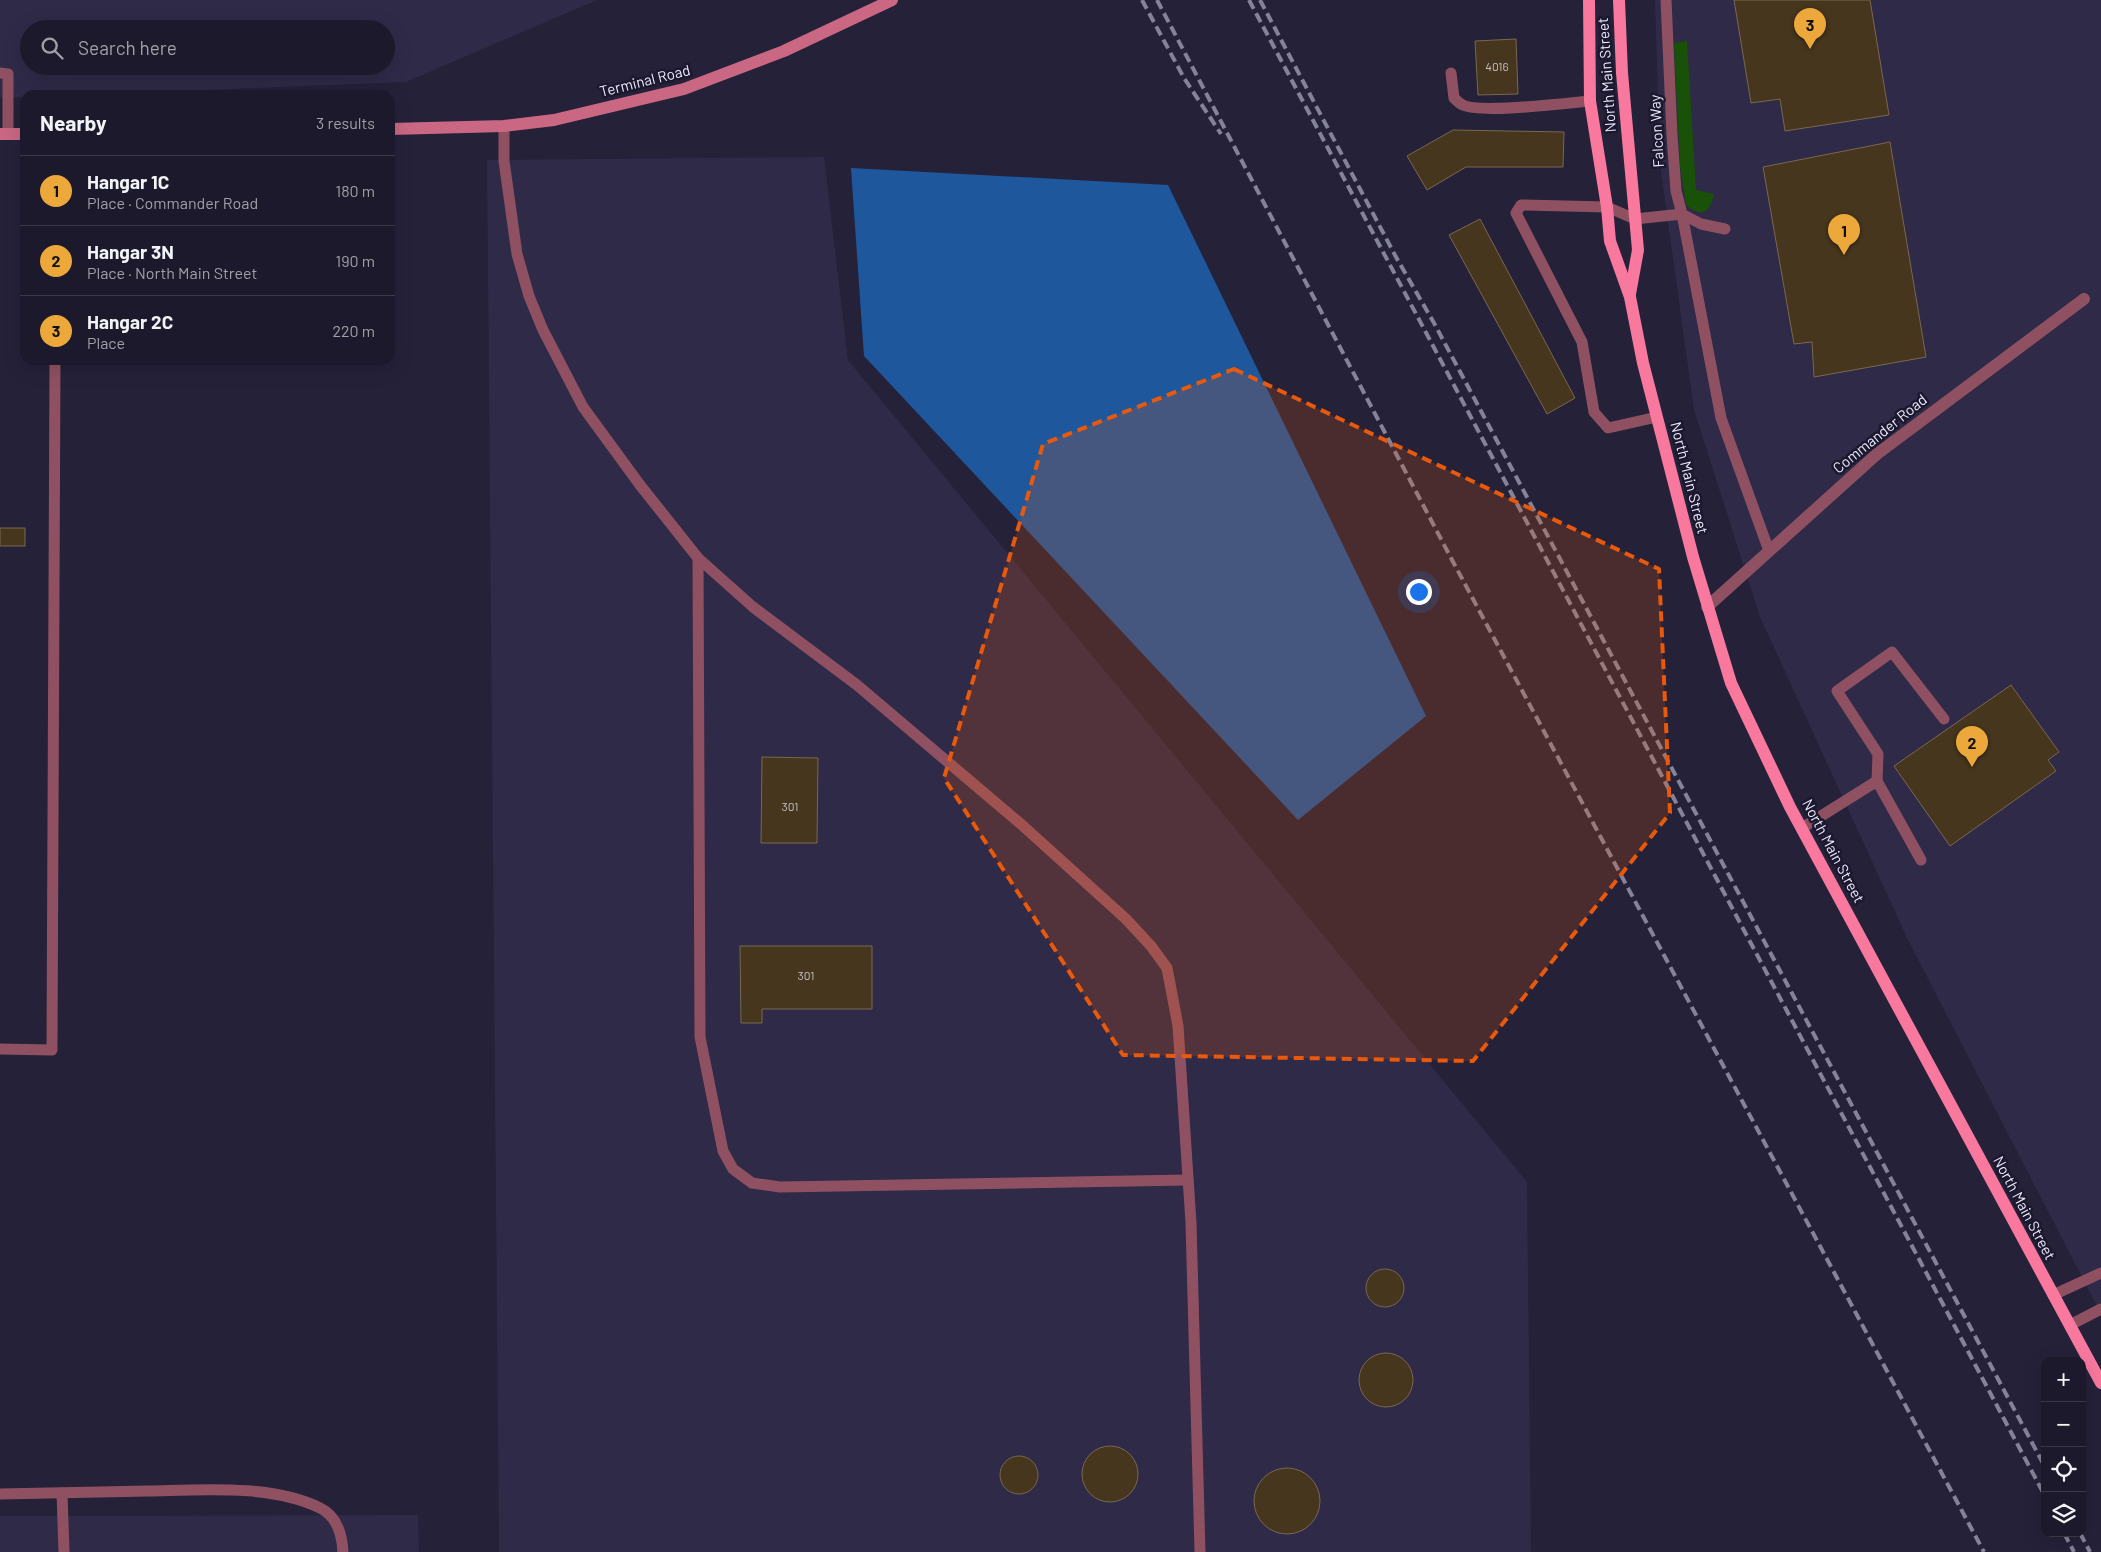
<!DOCTYPE html>
<meta charset="utf-8">
<style>
:root{--surface:#1b192b;--page:#282637;--text:#f1f3f6;--muted:#a0a0a9;--line:#393847;--accent:#eda83b}
body{margin:0;font-family:Barlow,sans-serif;background:var(--page);color:var(--text)}
.controls{position:absolute;right:15px;bottom:15px;display:grid;overflow:hidden;border-radius:10px;box-shadow:0 5px 20px #0002}
.controls button{width:45px;height:45px;display:grid;place-items:center;padding:0;border:0;border-bottom:1px solid var(--line);background:var(--surface);color:var(--text);font:25px sans-serif}
.you{position:absolute;left:1418px;top:591px;width:18px;height:18px;margin:-12px;border:4px solid #fff;border-radius:50%;background:#1a73e8;box-shadow:0 0 0 8px #1a73e833}
.badge{display:grid;place-items:center;width:32px;height:32px;border-radius:50%;background:var(--accent);color:#111;font-size:16px;font-weight:700}
.pin{position:absolute;translate:-50% -41px;filter:drop-shadow(0 1px 2px #0008)}
.pin::after{content:'';position:absolute;top:26px;width:18px;height:15px;background:inherit;clip-path:polygon(0 0,100% 0,50% 100%)}
.list{margin:0;padding:0;list-style:none}
h2{display:flex;justify-content:space-between;align-items:center;height:65px;margin:0;padding:0 20px;font-size:21px}
h2 small{font-size:16px;font-weight:400;color:var(--muted)}
.list li{display:grid;grid-template-columns:32px 1fr auto;gap:15px;align-items:center;box-sizing:border-box;height:70px;padding:0 20px;border-top:1px solid var(--line)}
.list b{display:block;font-size:19px;white-space:nowrap}
.list p{margin:0;font-size:16px;white-space:nowrap;color:var(--muted)}
.list em{font-size:16px;font-style:normal;color:var(--muted)}
.icon{flex:none;width:28px;height:28px;fill:none;stroke:currentColor;stroke-width:2;stroke-linecap:round;stroke-linejoin:round}
.map{position:relative;flex:none;width:2101px;height:1552px;overflow:hidden}
.search{position:absolute;background:var(--surface);box-shadow:0 5px 20px #0002;left:20px;top:20px;width:375px;height:55px;display:flex;align-items:center;gap:12px;box-sizing:border-box;padding:0 18px;border-radius:28px;color:var(--muted);font-size:19px}
.panel{position:absolute;background:var(--surface);box-shadow:0 5px 20px #0002;left:20px;top:90px;width:375px;height:275px;border-radius:15px}
.map>svg:first-child{display:block}
.built{fill:#2e2a48;fill-rule:evenodd}
.green{fill:#1a5108}
.water{fill:#1f579d}
.building{fill:#46361e;stroke:#7a684f}
.lines{fill:none;stroke-linecap:round;stroke-linejoin:round}
.lane{stroke:#8f5162;stroke-width:11}
.street{stroke:#8f5162;stroke-width:12}
.secondary{stroke:#ca6884;stroke-width:12}
.primary{stroke:#f8789e;stroke-width:12}
.rail{stroke:#858397;stroke-width:4;stroke-dasharray:10 5;stroke-linecap:butt}
.marked{fill:#e8590c;fill-opacity:0.2;stroke:#e8590c;stroke-width:4;stroke-dasharray:10 6;stroke-linejoin:round}
.labels{text-anchor:middle;stroke-width:5;stroke-linejoin:round;paint-order:stroke}
.number-label{font-size:12px;fill:#c2bdc3}
.street-label{font-size:15px;fill:#ebeafa;stroke:#1b182f}
</style>
<div class="map">
<svg width="2101" height="1552" viewBox="0 0 2101 1552">
<rect width="100%" height="100%" fill="#242139"/>
<g class="built">
<path d="M0 0H597L406 82 82 95H25V97L0 98ZM29 29H386V66H29Z"/>
<polygon points="1655,0 2101,0 2101,1314 1908,940 1760,617 1694,410 1660,164"/>
<polygon points="824,157 848,360 1527,1182 1531,1552 499,1552 487,160"/>
<polygon points="418,1515 419,1552 0,1552 0,1516"/>
</g>
<path class="green" d="M1687 41 1696 190 1714 194C1710 213 1702 218 1686 205L1680 167 1674 43Z"/>
<polygon class="water" points="851,168 1168,185 1426,716 1298,820 864,356"/>
<g class="building">
<polygon points="1734,0 1870,0 1889,115 1785,131 1780,99 1751,103"/>
<polygon points="1516,39 1518,94 1478,95 1475,41"/>
<polygon points="1453,130 1564,132 1563,167 1466,167 1427,190 1407,156"/>
<polygon points="1890,142 1926,357 1814,377 1812,342 1794,344 1763,167"/>
<polygon points="1480,219 1575,398 1547,414 1449,235"/>
<rect x="0" y="528" width="25" height="18"/>
<polygon points="2011,685 2059,752 2048,760 2056,771 1950,846 1894,766"/>
<polygon points="762,757 818,758 817,843 761,843"/>
<polygon points="740,946 872,946 872,1009 762,1009 762,1023 741,1023"/>
<circle cx="1385" cy="1288" r="19"/>
<circle cx="1386" cy="1380" r="27"/>
<circle cx="1110" cy="1474" r="28"/>
<circle cx="1019" cy="1475" r="19"/>
<circle cx="1287" cy="1501" r="33"/>
</g>
<g class="lines">
<g class="lane">
<polyline points="1666,0 1672,135 1676,191 1682,214 1701,224 1725,229"/>
<polyline points="0,73 8,74 8,134"/>
<path d="M1451 73 1454 98C1456 100 1460 104 1463 105 1480 114 1567 103 1590 101"/>
<polyline points="504,126 504,161 517,254 529,296 543,330 583,407 640,485 698,558 753,607 857,685 1022,825 1126,919 1151,946 1167,968 1178,1026 1191,1223 1200,1552"/>
<polyline points="1657,417 1608,428 1594,412 1582,342 1516,213 1521,205 1607,207 1635,219 1682,214 1721,418 1769,551"/>
<polyline points="698,558 700,1037 723,1151 733,1169 752,1183 780,1187 1188,1180"/>
<polyline points="1877,781 1878,754 1837,691 1892,652 1944,719"/>
<polyline points="1802,828 1877,781 1921,860"/>
<polyline points="0,1049 52,1050 55,360"/>
<polyline points="2053,1295 2101,1273"/>
<polyline points="2070,1325 2101,1309"/>
<polyline points="62,1493 64,1552"/>
<path d="M0 1494C49 1493 99 1492 148 1491 200 1490 272 1484 320 1508 337 1516 342 1534 343 1552"/>
</g>
<polyline class="street" points="1707,607 1877,454 2084,299"/>
<g class="secondary">
<polyline points="390,129 504,126 554,120 684,89 784,51 892,0"/>
<polyline points="0,134 25,134"/>
</g>
<g class="primary">
<polyline points="1589,0 1590,101 1607,207 1610,241 1630,297 1643,363 1693,557 1731,683 1790,807 2101,1383"/>
<polyline points="1619,0 1622,73 1638,250 1630,294"/>
</g>
<g class="rail">
<polyline points="1142,0 1184,78 1221,134"/>
<polyline points="1157,0 1451,558 1984,1552"/>
<polyline points="1249,0 2045,1496"/>
<polyline points="1260,0 1396,257 1434,323 2045,1467"/>
<polyline points="2064,1533 2074,1552"/>
<polyline points="2080,1533 2090,1552"/>
</g>
</g>
<path class="marked" d="M1234 369 1659 569 1670 813 1473 1061 1123 1055 944 778 1043 444Z"/>
<g class="labels">
<g class="number-label">
<text x="1497" y="71">4016</text>
<text x="790" y="811">301</text>
<text x="806" y="980">301</text>
</g>
<g class="street-label">
<text transform="translate(1607 75) rotate(-94)" y="5">North Main Street</text>
<text transform="translate(645 81) rotate(-14)" y="5">Terminal Road</text>
<text transform="translate(1657 131) rotate(-93)" y="5">Falcon Way</text>
<text transform="translate(1880 434) rotate(-39)" y="5">Commander Road</text>
<text transform="translate(1689 478) rotate(76)" y="5">North Main Street</text>
<text transform="translate(1833 851) rotate(62)" y="5">North Main Street</text>
<text transform="translate(2024 1208) rotate(62)" y="5">North Main Street</text>
</g>
</g>
</svg>
<div class="controls">
<button>+</button>
<button>−</button>
<button><svg class="icon" aria-label="locate" viewBox="0 0 24 24"><circle cx="12" cy="12" r="6"/><path d="M12 2v4M12 18v4M2 12h4M18 12h4"/></svg></button>
<button><svg class="icon" aria-label="layers" viewBox="0 0 24 24"><path d="M12 4l9 5-9 5-9-5zM3 14l9 5 9-5"/></svg></button>
</div>
<div class="you"></div>
<div class="pin badge" style="left:1844px;top:255px">1</div>
<div class="pin badge" style="left:1972px;top:767px">2</div>
<div class="pin badge" style="left:1810px;top:49px">3</div>
<div class="search"><svg class="icon" aria-label="search" viewBox="0 0 24 24"><circle cx="10" cy="10" r="6"/><path d="M15 15l6 6"/></svg>Search here</div>
<section class="panel">
<h2>Nearby<small>3 results</small></h2>
<ul class="list">
<li><span class="badge">1</span><div><b>Hangar 1C</b><p>Place · Commander Road</p></div><em>180 m</em></li>
<li><span class="badge">2</span><div><b>Hangar 3N</b><p>Place · North Main Street</p></div><em>190 m</em></li>
<li><span class="badge">3</span><div><b>Hangar 2C</b><p>Place</p></div><em>220 m</em></li>
</ul>
</section>
</div>
